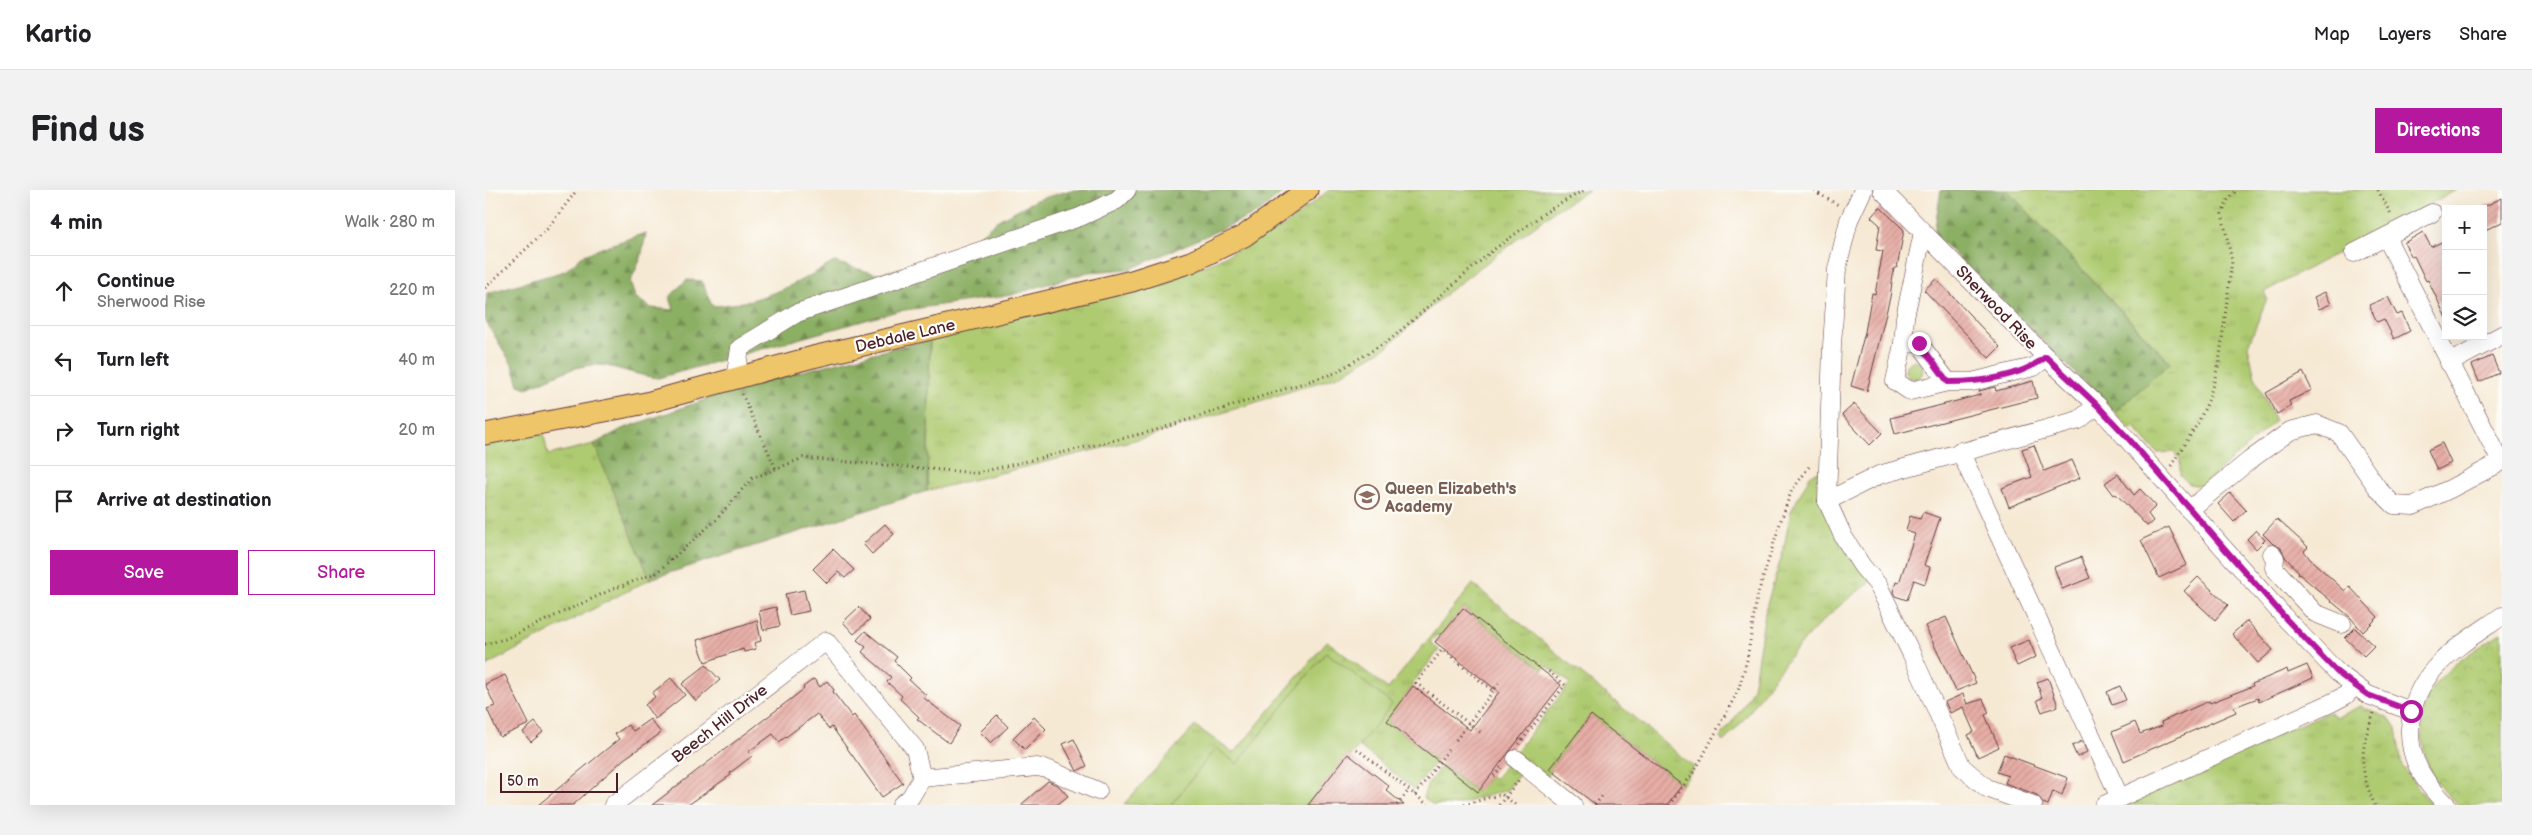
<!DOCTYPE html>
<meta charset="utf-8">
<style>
:root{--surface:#fff;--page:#f2f2f2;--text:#202124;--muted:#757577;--line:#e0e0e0;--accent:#b5179e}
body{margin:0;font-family:"Balsamiq Sans",sans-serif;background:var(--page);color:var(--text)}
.controls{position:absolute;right:15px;top:15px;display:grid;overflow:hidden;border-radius:0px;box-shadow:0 5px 20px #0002}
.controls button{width:45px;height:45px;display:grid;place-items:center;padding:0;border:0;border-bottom:1px solid var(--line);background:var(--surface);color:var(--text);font:25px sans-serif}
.scale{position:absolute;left:15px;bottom:12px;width:118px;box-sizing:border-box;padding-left:5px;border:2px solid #4a1f2b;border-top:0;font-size:14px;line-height:18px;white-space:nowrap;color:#4a1f2b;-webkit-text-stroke:4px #fdfcf7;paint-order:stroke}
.stop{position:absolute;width:15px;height:15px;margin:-11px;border:4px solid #b5179e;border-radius:50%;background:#fff}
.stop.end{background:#b5179e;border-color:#fff;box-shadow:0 1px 5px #0008}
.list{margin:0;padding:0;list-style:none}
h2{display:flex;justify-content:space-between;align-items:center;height:65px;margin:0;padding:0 20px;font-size:21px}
h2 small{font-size:16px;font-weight:400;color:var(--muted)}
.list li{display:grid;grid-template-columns:32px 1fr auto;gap:15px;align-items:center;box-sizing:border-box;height:70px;padding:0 20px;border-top:1px solid var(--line)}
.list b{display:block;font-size:19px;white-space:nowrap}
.list p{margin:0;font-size:16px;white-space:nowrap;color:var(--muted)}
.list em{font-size:16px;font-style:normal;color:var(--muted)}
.actions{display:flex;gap:10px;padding:15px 20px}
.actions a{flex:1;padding:11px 0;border:1px solid var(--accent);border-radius:0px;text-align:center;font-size:18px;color:var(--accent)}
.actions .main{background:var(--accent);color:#fff}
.icon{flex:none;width:28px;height:28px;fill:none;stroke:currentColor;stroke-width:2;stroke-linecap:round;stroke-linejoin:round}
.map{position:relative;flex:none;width:2017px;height:615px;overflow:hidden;border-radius:0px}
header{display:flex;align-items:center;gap:30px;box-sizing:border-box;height:70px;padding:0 25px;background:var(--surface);border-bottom:1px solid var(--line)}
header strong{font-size:24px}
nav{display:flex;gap:28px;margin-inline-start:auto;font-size:18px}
.intro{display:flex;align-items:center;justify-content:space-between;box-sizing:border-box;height:120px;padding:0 30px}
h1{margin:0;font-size:35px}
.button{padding:12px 22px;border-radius:0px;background:var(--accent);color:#fff;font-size:18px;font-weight:700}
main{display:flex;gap:30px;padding:0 30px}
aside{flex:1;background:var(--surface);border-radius:0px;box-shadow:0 5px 20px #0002}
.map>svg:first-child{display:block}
.grass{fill:url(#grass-tufts);stroke:#7c754e}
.forest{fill:url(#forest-firs);stroke:#6a6747}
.park{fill:url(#park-crowns);stroke:#7c754e}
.pitch{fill:#afcb71;stroke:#7c754e}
.building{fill:url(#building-hatch)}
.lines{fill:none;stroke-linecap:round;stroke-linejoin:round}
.minor-casing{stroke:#643d44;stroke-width:19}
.major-casing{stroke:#643d44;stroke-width:23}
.path{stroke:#643d44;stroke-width:3;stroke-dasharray:1 4;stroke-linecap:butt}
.minor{stroke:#fff;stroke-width:18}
.major{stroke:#eec569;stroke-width:21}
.route{stroke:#b5179e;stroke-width:6}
.labels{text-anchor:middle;stroke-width:4.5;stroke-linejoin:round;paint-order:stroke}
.street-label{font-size:16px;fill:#4a1f2b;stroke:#fdfcf7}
.education-label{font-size:16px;font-weight:bold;fill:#785e54;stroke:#fdfcf7;text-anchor:start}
</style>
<header>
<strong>Kartio</strong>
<nav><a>Map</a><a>Layers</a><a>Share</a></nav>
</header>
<div class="intro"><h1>Find us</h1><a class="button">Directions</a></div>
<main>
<aside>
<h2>4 min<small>Walk · 280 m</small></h2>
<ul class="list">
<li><svg class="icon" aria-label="ahead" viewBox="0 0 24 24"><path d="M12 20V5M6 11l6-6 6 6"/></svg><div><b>Continue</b><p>Sherwood Rise</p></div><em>220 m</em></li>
<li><svg class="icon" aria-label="left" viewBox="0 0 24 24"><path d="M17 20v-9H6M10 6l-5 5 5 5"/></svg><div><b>Turn left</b></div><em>40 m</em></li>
<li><svg class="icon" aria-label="right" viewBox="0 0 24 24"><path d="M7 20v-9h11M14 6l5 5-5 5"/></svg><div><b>Turn right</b></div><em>20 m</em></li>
<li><svg class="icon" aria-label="arrive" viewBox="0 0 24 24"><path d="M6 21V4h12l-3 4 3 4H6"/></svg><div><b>Arrive at destination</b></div></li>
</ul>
<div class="actions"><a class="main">Save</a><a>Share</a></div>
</aside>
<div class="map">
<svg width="2017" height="615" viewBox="0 0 2017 615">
<defs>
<pattern id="grass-tufts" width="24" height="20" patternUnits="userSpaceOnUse" patternTransform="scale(1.25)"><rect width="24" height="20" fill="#afcb71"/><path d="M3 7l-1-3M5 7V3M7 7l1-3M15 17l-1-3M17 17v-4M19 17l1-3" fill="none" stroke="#98ae62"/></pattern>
<pattern id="forest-firs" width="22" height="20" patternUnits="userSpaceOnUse" patternTransform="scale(1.25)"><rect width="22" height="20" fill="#8baf63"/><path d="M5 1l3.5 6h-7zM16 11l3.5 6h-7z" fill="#748e52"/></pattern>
<pattern id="park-crowns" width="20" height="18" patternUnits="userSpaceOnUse" patternTransform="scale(1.25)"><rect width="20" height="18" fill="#afcb71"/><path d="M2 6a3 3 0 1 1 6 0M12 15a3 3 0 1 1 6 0" fill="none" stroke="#98ae62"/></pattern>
<pattern id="building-hatch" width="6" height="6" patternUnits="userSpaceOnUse" patternTransform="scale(1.25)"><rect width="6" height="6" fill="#e6aea6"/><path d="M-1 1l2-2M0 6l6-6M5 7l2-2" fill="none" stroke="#c7958f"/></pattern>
</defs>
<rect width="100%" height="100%" fill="#fdfcf7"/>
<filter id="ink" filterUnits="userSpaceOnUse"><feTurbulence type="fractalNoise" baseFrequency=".02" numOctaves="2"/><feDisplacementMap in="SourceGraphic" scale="10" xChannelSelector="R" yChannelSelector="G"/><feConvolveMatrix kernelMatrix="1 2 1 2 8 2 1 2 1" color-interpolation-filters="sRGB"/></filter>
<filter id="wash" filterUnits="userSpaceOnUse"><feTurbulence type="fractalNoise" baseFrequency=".0096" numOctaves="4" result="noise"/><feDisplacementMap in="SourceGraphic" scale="20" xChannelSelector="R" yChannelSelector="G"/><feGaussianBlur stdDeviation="1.12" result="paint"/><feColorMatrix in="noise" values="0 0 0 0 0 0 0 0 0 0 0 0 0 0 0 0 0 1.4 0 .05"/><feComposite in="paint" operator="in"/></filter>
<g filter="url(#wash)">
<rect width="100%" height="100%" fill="#f6e9d4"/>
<g class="grass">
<polygon points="844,0 1104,0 1069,21 963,102 903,156 853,186 662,247 442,301 445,149 724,74 801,35"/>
<polygon points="1522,0 1971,0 1779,102 1782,108 1763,156 1770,187 1790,231 1717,296 1704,294 1695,285 1695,269 1688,262 1672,263 1649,237 1645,240 1630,222 1685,172"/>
<circle cx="1429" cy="180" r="9"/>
<polygon points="58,241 63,265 109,254 165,389 0,476 0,255"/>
<path d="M1338 278 1385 393C1348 417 1319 448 1292 483 1275 506 1260 532 1238 552L1235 548 1258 517 1268 498 1281 417 1298 362 1306 321 1325 286Z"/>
<polygon points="988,394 1209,577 1197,595 1106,525 1065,579 1067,580 1061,588 1029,564 1085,493 1062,476 1058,480 978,418 955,447 952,445 945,452 954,460 927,494 928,496 902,531 952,570 929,599 874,556 907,514 841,462 752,574 731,558 686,615 639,614 710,536 749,563 842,451 903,499"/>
<polygon points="1876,516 1905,529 1911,538 1917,576 1946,615 1626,615 1844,522 1852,527"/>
<polygon points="1024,570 1038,580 1022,600 971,615 948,615 938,607 943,594 957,575 992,602 1006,586 1010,589"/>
</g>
<g class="forest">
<path d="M586 0H800L773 23 645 79 603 82 526 105 413 121 173 188C156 186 143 181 127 177 97 169 69 187 42 198L34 195 28 176 0 130 2 103 80 81 97 66 119 57 161 43 156 68 145 92 150 107 166 118 189 120 185 107 201 90 217 91 227 116C274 114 309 95 349 72L391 84 431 75 474 62 513 30 551 10Z"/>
<polygon points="1456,0 1522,0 1685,173 1630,222 1449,44"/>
<polygon points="445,149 442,301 165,389 109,254 137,239 262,195"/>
</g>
<path class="park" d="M2017 442V615H1973C1966 607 1955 599 1950 589 1936 567 1930 519 1948 497 1966 473 1992 459 2017 442Z"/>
<polygon class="pitch" points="841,462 907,514 866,566 863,564 823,615 686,615 731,558 752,574"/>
<g id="blocks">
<g class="building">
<polygon points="2017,8 2017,32 1998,41 1998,17"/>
<polygon points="1395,17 1419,40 1412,78 1409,78 1405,107 1382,201 1366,196 1380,142 1387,103 1390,104 1398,61 1391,60 1395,35 1386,27"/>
<polygon points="1938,42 1946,57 1961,50 1961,128 1943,90 1941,91 1929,66 1927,67 1919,53"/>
<polygon points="1451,89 1515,157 1504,168 1439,100"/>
<polygon points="1840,102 1846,114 1834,119 1829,107"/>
<polygon points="1903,107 1912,125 1917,123 1925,141 1909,149 1899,129 1892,132 1884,115"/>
<polygon points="2007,166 2014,183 1994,192 1987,175"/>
<polygon points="1818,182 1827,200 1804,211 1806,216 1792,224 1781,203"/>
<polygon points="1548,191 1552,208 1410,244 1406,228 1495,205 1494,201 1510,197 1511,201"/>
<polygon points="1369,214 1397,243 1385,255 1357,225"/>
<polygon points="1957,253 1966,273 1952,280 1943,260"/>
<polygon points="1549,255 1559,281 1587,270 1595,288 1524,317 1517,298 1547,287 1537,259"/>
<polygon points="1633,284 1649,305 1655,299 1671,316 1663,324 1668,331 1662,336 1631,304 1629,305 1620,293"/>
<polygon points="1745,303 1761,320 1749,332 1733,314"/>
<polygon points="1438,322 1455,328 1439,375 1445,377 1440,394 1429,390 1422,410 1410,406 1408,402 1411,392 1414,393 1430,344 1421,341 1425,326 1435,329"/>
<polygon points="1792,329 1823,357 1819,361 1825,369 1860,401 1864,396 1893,427 1878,442 1865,427 1813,383 1814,382 1800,367 1796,358 1788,354 1778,344"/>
<polygon points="400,334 409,344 387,364 378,354"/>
<polygon points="1684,337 1702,375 1674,388 1656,350"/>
<polygon points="1771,340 1780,350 1771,359 1762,349"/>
<polygon points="348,359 369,380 360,388 353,382 342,393 328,379"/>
<polygon points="1596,367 1605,388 1577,399 1569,377"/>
<polygon points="1713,387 1743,415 1730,430 1699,401"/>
<polygon points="319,400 324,421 305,425 300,404"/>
<polygon points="291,417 295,436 278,440 274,421"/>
<polygon points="374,417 385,429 369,444 358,432"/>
<polygon points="978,418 1076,495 993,602 902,531 928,496 985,540 1014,502 950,452"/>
<polygon points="1461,427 1491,493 1471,501 1440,436"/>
<polygon points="272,430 276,451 269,453 271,459 259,462 258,459 220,472 212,450"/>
<polygon points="1762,431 1788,460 1773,473 1747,444"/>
<polygon points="1870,438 1889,456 1879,466 1860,448"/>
<polygon points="380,441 412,467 409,471 426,488 424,490 441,505 439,508 475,536 464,553 432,529 434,527 415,509 417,506 402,492 406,487 377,462 381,457 372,450"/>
<polygon points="1544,450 1551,467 1532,476 1524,458"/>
<polygon points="221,475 235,490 211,511 197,494"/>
<polygon points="1822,475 1828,488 1774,512 1773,508 1749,517 1751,522 1639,571 1627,542 1650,532 1655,544 1677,536 1676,532 1724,511 1725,513 1768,496 1767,494 1802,479 1803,483"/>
<polygon points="20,485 44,534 15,547 2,519 10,516 0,494"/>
<polygon points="186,488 200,505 170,529 160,515 170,507 167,503"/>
<polygon points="1563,488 1573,516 1557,522 1552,510 1557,508 1552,492"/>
<polygon points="329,489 335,497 342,491 349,500 348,502 367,527 369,525 418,593 397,607 347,537 344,539 332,524 294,552 288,544 263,562 267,566 245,583 246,585 203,615 167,615 319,499 318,497"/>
<polygon points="1635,496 1641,510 1627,515 1622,502"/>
<polygon points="1478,504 1482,514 1498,509 1504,523 1500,525 1514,557 1493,567 1483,545 1489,542 1478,517 1465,523 1460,512"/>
<polygon points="512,525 523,537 506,553 495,542"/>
<polygon points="1106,525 1197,595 1182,615 1111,615 1065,579"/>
<polygon points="549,527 561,539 540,560 528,548"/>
<polygon points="165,529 176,543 139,569 88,615 53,615 134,549 130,544 143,535 148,541"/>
<polygon points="50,532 58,542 46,552 38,542"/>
<polygon points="589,549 602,576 592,581 578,554"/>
<polygon points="1597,551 1602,562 1592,567 1587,556"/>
<polygon points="863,564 904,596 901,600 919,615 823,615"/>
<polygon points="1519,564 1583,588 1577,605 1568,601 1563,615 1558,613 1552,605 1520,593 1523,586 1512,582"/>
<polygon points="563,591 574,596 583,606 572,615 536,615"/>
</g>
</g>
</g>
<g filter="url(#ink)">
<use href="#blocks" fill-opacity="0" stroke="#643d44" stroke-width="1"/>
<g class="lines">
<defs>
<g id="minor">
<polyline points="1397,0 1561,167 1612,215 1802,430 1853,483 1883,505 1926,521"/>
<polyline points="1869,63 1947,23"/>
<polyline points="1418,154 1420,127 1438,42"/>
<polyline points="1964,173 2017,145"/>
<polyline points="250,189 255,158 312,123 595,27 632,10 642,0"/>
<polyline points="1463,192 1434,153 1418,154 1410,191 1425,201 1463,192 1487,192 1515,185 1549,177 1561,167"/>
<polyline points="1475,261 1635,608"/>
<polyline points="1342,311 1347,156 1352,79 1364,30 1378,0"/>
<polyline points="1704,320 1765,270 1805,241 1832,234 1854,243 1894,300 1909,315 1928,316 1965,299 2016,272 1901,47"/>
<polyline points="1787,364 1790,368 1789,378 1830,423 1857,434"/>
<polyline points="1031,569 1088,615"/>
<polyline points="437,588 552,577 562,579 613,601"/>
<polyline points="128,615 341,451 430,559 437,588"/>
<polyline points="416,615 425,608 437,588"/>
<polyline points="1548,615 1502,598 1477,577 1427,465 1393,395 1377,376 1358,346 1342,311 1394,285 1594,230 1612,215"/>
<polyline points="1619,615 1846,513 1861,505 1869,496"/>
<path d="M1962 615C1940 593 1924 571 1925 539 1927 481 1974 456 2017 426"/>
</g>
<polyline id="major" points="0,244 161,213 328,167 647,91 706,72 759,46 822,0"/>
</defs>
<use href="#minor" class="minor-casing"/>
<use href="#major" class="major-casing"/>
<g class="path">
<polyline points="1330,0 1334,4 1338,0"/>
<polyline points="1893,0 1907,26"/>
<polyline points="1334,4 1355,16"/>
<polyline points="0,98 62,39 92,0"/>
<polyline points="257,204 291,279"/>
<polyline points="1686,276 1713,233 1724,209 1734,173 1747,71 1737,24 1743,10 1752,0"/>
<polyline points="0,454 20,449 128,399 171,383 231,330 266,289 318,268 492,283 668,241 850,183 906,149 1008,60 1061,22 1099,0"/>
<path d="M1889 523C1875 559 1873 579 1890 615"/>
<polyline points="995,542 931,493 957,460 1008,501"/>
<polyline points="971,550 1014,493"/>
<polyline points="1034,554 1080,495 1061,479"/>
<polyline points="872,559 943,615"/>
<polyline points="1009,586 1018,575"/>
<polyline points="930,605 963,560"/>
<polyline points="912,615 924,600"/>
<polyline points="979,615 1016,604 1031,615"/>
<polyline points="1014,615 1034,590"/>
<polyline points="1110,615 1117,606"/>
<polyline points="1184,615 1211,579 1253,501 1262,470 1272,407 1296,330 1306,302 1326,274"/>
</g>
<use href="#minor" class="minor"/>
<use href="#major" class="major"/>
</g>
</g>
<g class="lines" filter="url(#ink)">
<path class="route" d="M1434 153 1463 192C1495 192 1535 187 1561 167L1612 215 1643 248 1802 430 1853 483 1883 505 1926 521"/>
</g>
<defs>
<symbol id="school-ring" viewBox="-11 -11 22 22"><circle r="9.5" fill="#fdfcf7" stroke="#8d6e63" stroke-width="1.5"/><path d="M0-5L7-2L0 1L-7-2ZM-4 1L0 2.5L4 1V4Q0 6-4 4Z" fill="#8d6e63"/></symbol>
</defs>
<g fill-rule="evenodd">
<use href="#school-ring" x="868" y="293" width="28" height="28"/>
</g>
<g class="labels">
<g class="street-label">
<text transform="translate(1512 117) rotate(46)" y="6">Sherwood Rise</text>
<text transform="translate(420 145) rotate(-13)" y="6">Debdale Lane</text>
<text transform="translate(234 533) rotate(-38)" y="6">Beech Hill Drive</text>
</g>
<g class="education-label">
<text x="900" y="304">Queen Elizabeth's<tspan x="900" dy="18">Academy</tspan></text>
</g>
</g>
</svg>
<div class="controls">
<button>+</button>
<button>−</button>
<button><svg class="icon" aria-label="layers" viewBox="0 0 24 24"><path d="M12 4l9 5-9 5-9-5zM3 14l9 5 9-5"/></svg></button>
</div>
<div class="scale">50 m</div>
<div class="stop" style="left:1926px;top:521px"></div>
<div class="stop end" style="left:1434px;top:153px"></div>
</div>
</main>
